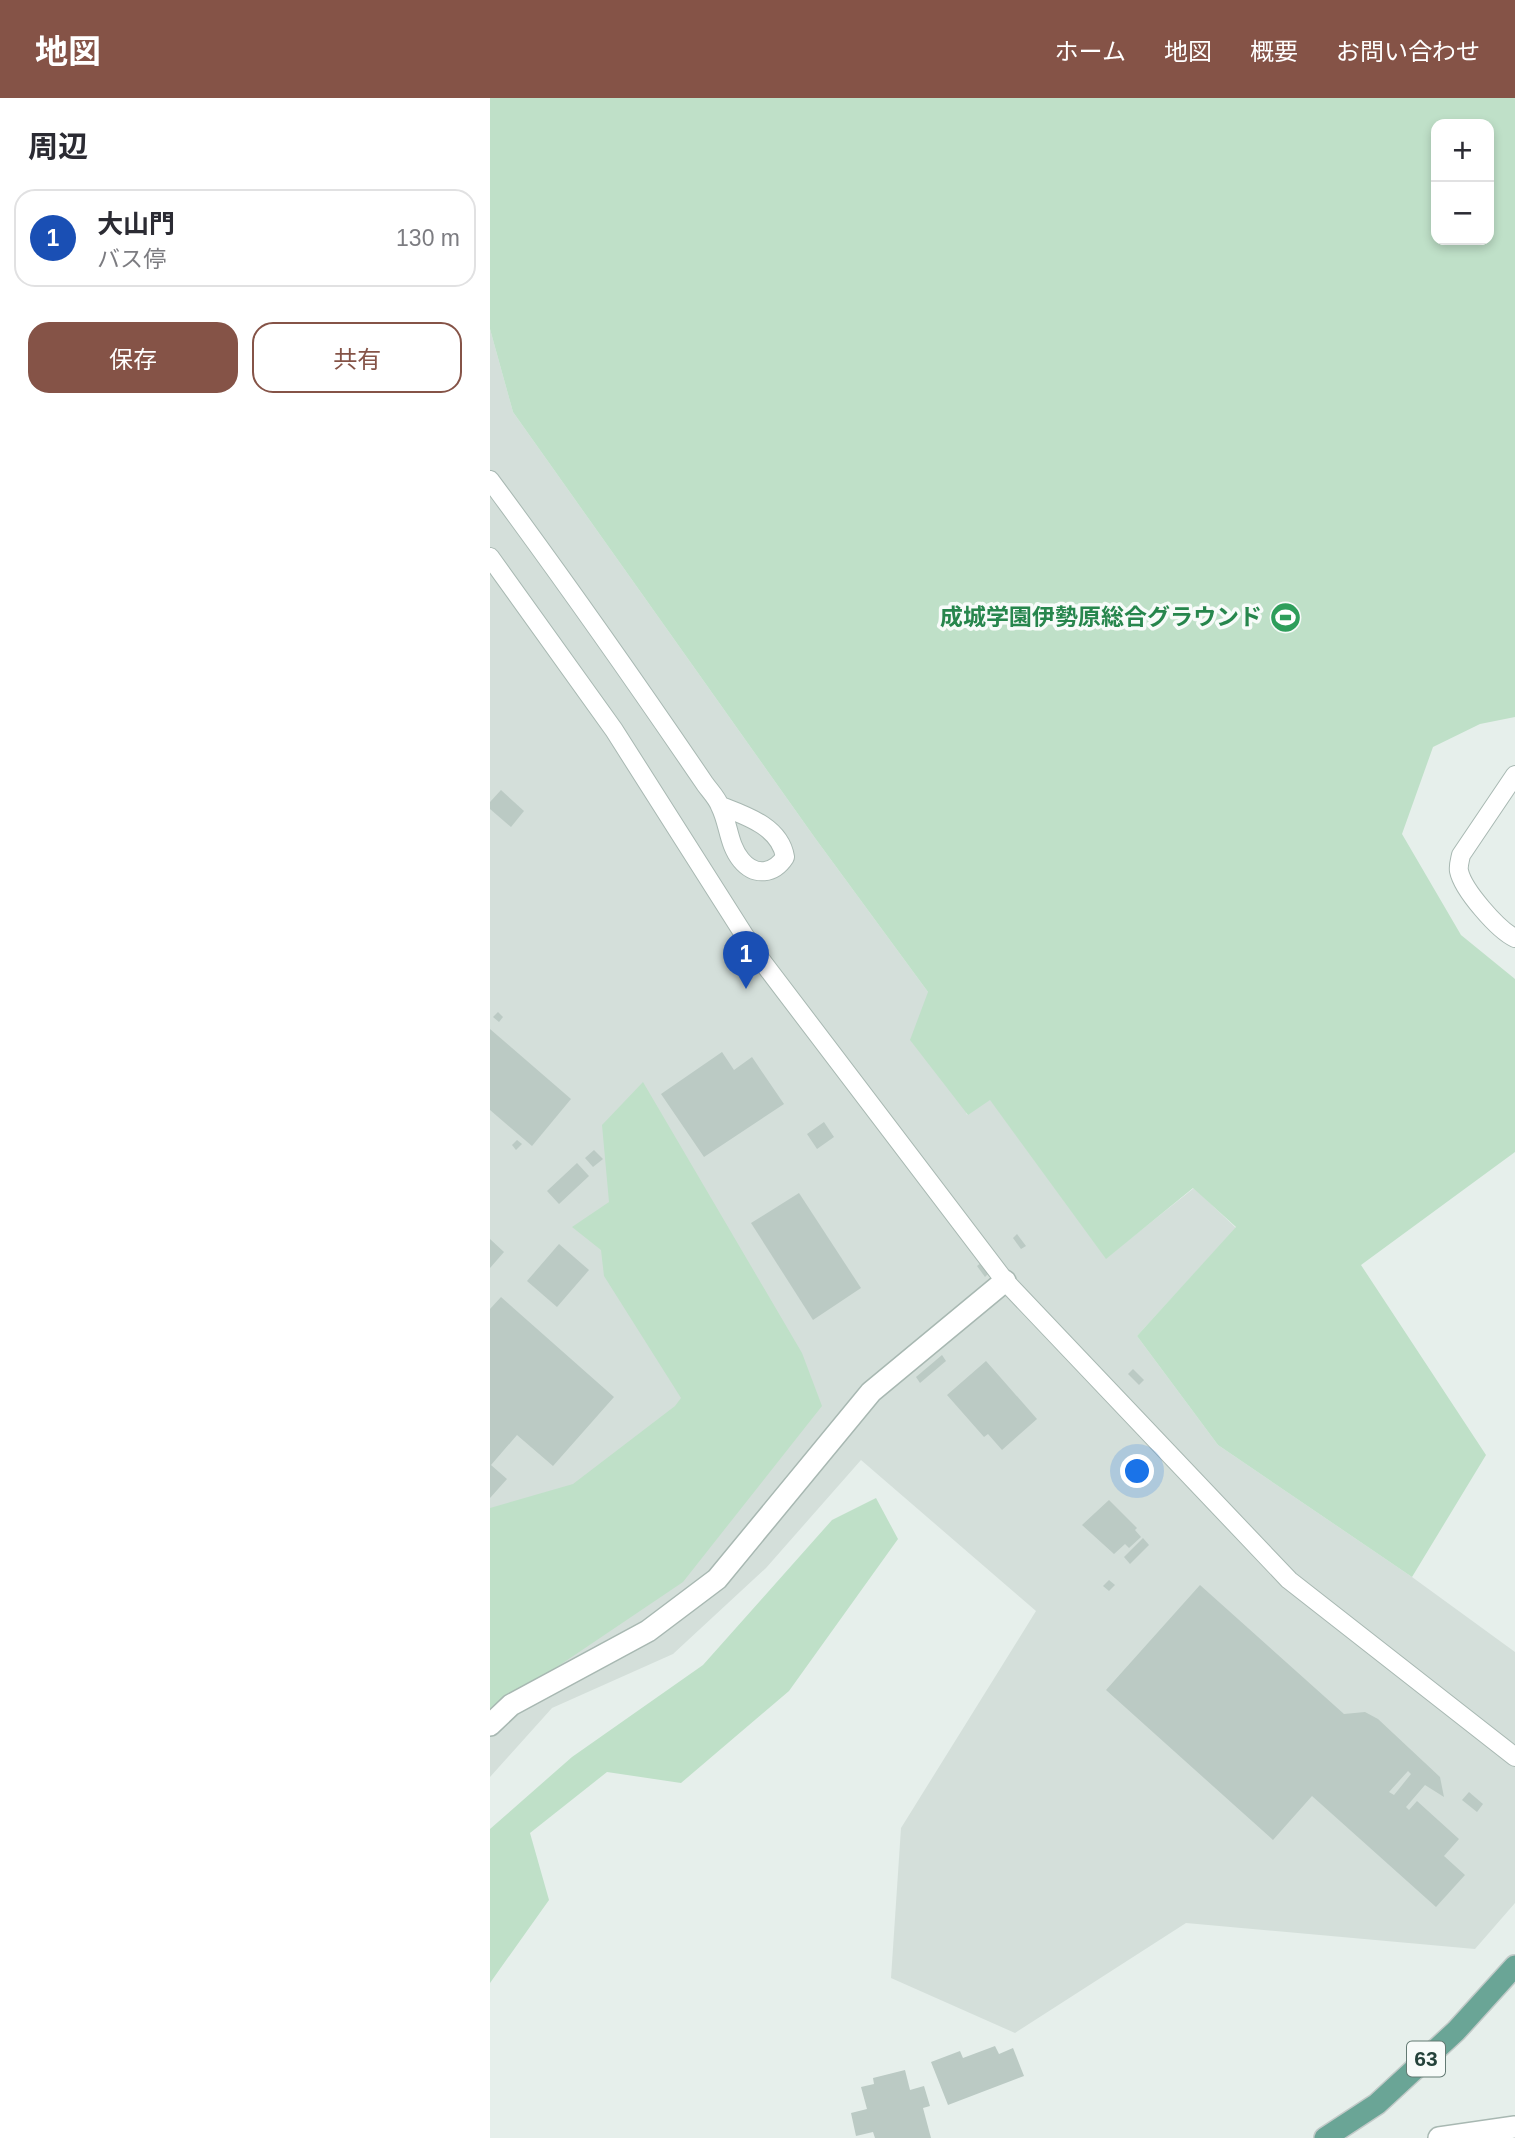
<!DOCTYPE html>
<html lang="ja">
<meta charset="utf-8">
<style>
:root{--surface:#fff;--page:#f2f2f3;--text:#2b2b33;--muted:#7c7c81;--line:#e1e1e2;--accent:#855347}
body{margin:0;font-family:Helvetica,"Noto Sans JP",sans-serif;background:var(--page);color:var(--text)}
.controls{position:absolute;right:21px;top:21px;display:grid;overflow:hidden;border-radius:14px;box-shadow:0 4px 10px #0003}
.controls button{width:63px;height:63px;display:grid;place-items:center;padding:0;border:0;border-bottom:2px solid var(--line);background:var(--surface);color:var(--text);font:35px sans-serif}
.you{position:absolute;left:648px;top:1374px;width:24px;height:24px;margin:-18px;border:5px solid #fff;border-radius:50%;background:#1a73e8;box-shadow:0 0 0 10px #1a73e833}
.badge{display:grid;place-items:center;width:46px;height:46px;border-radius:50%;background:var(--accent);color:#fff;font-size:23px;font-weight:700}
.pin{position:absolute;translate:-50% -58px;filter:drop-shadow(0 2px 4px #0008)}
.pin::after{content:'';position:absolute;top:37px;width:24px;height:21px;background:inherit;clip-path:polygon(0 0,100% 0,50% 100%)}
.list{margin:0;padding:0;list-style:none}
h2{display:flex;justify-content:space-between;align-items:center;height:91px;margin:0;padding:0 28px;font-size:30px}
h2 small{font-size:23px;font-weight:400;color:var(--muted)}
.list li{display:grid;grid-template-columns:46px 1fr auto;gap:21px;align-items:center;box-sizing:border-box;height:98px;margin:0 14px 14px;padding:0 14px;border:2px solid var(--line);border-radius:21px}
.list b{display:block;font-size:26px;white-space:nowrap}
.list p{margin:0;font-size:23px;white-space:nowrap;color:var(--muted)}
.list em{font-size:23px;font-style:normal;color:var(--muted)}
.actions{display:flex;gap:14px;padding:21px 28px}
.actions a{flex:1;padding:16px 0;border:2px solid var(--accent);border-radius:21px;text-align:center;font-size:24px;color:var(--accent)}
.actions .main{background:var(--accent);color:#fff}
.map{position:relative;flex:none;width:1025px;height:2040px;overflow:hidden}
header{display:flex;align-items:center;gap:42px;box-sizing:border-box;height:98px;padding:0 35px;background:var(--accent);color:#fff}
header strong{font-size:33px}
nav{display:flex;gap:38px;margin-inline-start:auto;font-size:24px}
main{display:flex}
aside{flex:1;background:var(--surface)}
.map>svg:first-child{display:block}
.built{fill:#d4dfda}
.green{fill:#bfe0c8;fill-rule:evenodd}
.building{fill:#bbcac4;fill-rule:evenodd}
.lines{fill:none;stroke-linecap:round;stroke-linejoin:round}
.service-casing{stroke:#a8b8b2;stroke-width:20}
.minor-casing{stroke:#a8b8b2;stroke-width:24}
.primary-casing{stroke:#c2cac8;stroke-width:24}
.service{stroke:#fff;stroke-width:18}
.minor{stroke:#fff;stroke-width:21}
.primary{stroke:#6aa596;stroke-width:21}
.labels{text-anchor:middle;stroke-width:7;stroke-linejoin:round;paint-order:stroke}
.shield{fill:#f7fbf9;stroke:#637a73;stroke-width:2}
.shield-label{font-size:21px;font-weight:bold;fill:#24423a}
.leisure-label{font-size:23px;font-weight:bold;fill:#27864d;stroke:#f7fbf9;text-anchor:end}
</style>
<header>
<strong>地図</strong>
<nav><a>ホーム</a><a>地図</a><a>概要</a><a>お問い合わせ</a></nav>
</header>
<main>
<aside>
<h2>周辺<small></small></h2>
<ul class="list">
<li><span class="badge" style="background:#1a4fb4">1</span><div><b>大山門</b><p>バス停</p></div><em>130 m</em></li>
</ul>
<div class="actions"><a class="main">保存</a><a>共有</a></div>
</aside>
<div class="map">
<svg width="1025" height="2040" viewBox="0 0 1025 2040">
<rect width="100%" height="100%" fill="#e6efeb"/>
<polygon class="built" points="0,231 23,314 325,740 438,894 477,1017 500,1001 616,1160 704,1090 746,1130 647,1238 728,1347 922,1479 1025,1554 1025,1805 985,1851 696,1825 525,1935 401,1880 411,1730 546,1513 371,1362 276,1470 183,1556 62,1610 0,1679"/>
<g class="green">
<path d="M0 0H1025V619L990 626 943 649 912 736 971 837 1025 881V1054L871 1167 996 1357 922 1479 728 1347 647 1238 746 1129 703 1090 616 1161 500 1002 478 1017 420 942 438 894 325 740 23 314 0 231ZM946 26H999V142H946Z"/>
<polygon points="153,984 312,1255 332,1308 193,1484 0,1614 0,1410 83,1386 185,1308 191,1300 114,1178 111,1152 82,1129 119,1104 112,1027"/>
<polygon points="386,1400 408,1441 299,1593 191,1685 117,1674 40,1735 59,1802 0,1885 0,1731 82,1659 213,1567 342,1422"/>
</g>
<g class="building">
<polygon points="11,692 34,713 21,729 0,711 0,704"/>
<polygon points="8,914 13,919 9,924 3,919"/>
<polygon points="0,931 81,1001 42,1048 0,1012"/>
<polygon points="232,954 244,972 262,959 294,1006 214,1059 171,996"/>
<polygon points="334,1024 344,1039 327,1051 317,1036"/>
<polygon points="27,1042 32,1046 26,1052 22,1047"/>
<polygon points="104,1052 113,1061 103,1069 95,1060"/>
<polygon points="87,1065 99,1078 69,1106 57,1093"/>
<polygon points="309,1095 371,1190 323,1222 261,1125"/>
<polygon points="527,1136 536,1148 531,1151 523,1140"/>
<polygon points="0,1141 14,1154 0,1170"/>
<polygon points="69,1146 99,1172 67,1209 37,1183"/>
<polygon points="491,1165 499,1175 495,1179 487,1168"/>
<polygon points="11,1199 124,1299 63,1368 27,1337 1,1367 17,1381 0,1400 0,1211"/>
<polygon points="452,1257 456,1263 430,1285 426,1279"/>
<polygon points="496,1263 547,1321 512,1352 498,1336 494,1339 457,1297"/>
<polygon points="643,1271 654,1282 649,1287 638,1276"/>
<polygon points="619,1402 647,1430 645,1432 651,1439 639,1450 635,1446 624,1456 592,1427"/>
<polygon points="653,1440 659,1447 640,1466 634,1459"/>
<polygon points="619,1482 625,1487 619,1493 613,1488"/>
<path d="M710 1487 854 1616 875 1614 888 1621 950 1679 954 1699 935 1687 916 1709 919 1712 927 1703 969 1741 954 1758 975 1777 946 1809 822 1698 783 1742 616 1592ZM918 1673 921 1676 904 1697 899 1694Z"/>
<polygon points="979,1694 993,1706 987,1714 972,1702"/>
<polygon points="505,1948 509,1956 523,1950 534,1978 458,2007 441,1964 470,1953 473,1960"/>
<polygon points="415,1972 420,1992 434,1988 440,2008 433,2010 441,2040 385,2040 383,2034 366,2038 361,2015 377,2011 371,1989 384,1986 383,1980"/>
</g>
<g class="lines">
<defs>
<g id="service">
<path d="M0 382C74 482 145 583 215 686 220 693 227 700 230 708 239 726 238 746 251 762 265 779 284 776 295 759 290 729 257 718 231 708"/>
<polyline points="0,459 124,632 265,854 515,1183 799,1482 1025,1659"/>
<path d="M1025 677 971 757C970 762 968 768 969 773 973 792 1008 832 1025 840"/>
</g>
<g id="minor">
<polyline points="0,1627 21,1607 158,1533 227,1481 381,1294 515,1183"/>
<polyline points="949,2040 1025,2029"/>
</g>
<polyline id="primary" points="835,2040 887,2006 966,1933 1025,1868"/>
</defs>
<use href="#service" class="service-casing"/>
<use href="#minor" class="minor-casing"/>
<use href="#primary" class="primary-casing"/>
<use href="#service" class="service"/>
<use href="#minor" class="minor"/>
<use href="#primary" class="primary"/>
</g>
<defs>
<symbol id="stadium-disc" viewBox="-11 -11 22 22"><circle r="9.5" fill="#2e9e5b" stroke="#f7fbf9"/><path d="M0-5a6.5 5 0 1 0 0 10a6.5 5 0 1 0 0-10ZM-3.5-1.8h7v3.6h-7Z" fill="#fff"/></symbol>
</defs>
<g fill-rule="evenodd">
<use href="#stadium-disc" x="778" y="502" width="35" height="35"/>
</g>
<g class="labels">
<rect class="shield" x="917" y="1943.5" width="38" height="35" rx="5"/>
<g class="shield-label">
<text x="936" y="1968">63</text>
</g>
<g class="leisure-label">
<text x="772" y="527">成城学園伊勢原総合グラウンド</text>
</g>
</g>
</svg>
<div class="controls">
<button>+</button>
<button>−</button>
</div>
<div class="you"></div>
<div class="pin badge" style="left:256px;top:891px;background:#1a4fb4">1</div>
</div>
</main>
